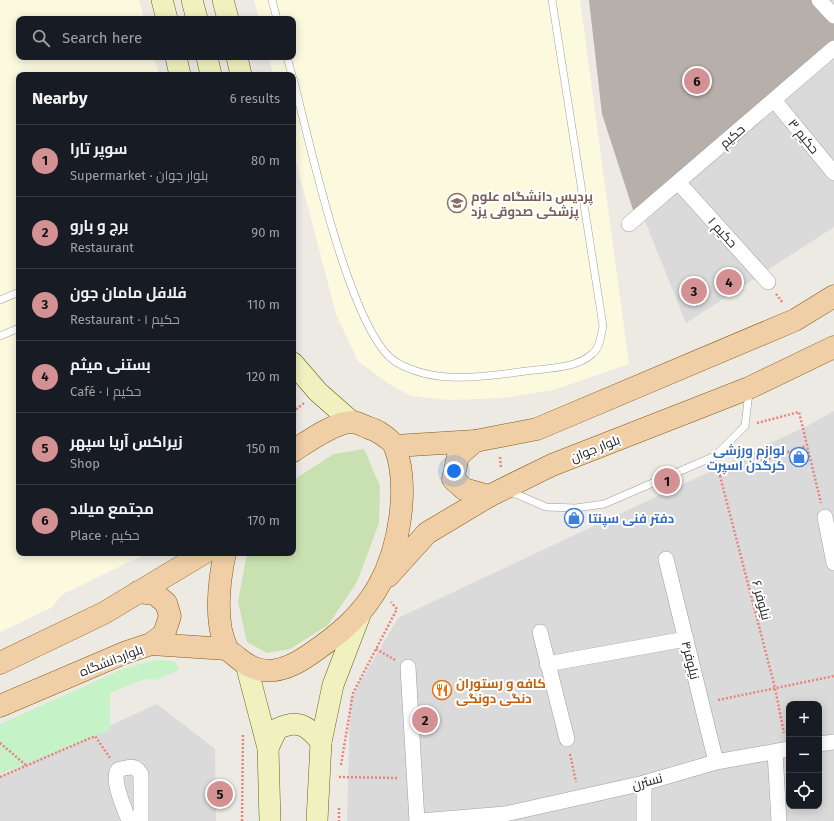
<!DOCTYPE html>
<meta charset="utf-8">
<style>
:root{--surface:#171b24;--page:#242831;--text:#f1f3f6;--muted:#9ea1a6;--line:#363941;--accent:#d49194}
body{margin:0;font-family:"Fira Sans",Cairo,sans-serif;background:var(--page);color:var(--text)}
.controls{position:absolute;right:12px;bottom:12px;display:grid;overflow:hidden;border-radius:8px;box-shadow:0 2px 10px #0003}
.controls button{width:36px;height:36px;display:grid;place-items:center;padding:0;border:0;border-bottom:1px solid var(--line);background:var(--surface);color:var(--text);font:20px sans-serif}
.you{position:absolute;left:454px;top:471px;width:14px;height:14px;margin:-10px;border:3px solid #fff;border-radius:50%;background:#1a73e8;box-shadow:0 0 0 6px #1a73e833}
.badge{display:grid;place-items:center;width:26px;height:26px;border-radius:50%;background:var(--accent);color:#111;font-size:13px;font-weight:700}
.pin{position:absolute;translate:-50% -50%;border:2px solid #fff;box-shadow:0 1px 4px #0006}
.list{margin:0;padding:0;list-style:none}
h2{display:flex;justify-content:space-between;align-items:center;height:52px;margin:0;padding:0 16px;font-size:17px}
h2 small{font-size:13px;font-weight:400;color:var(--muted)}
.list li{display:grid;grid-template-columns:26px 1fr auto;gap:12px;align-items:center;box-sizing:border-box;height:72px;padding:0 16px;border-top:1px solid var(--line)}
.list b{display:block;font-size:15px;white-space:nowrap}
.list p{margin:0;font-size:13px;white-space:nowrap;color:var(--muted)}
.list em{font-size:13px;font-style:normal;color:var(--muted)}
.icon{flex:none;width:22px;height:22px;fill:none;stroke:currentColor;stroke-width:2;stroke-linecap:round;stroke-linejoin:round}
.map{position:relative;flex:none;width:834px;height:821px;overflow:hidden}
.search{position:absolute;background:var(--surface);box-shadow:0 2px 10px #0003;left:16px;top:16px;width:280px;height:44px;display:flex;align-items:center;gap:10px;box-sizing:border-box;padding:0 14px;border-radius:8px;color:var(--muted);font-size:15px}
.panel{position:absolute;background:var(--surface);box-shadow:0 2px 10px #0003;left:16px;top:72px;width:280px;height:484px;border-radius:8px}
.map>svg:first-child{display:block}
.residential{fill:#dbdada;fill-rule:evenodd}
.education{fill:#fbfadf}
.grass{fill:#c9e1b0}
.park{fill:#c6f2c8}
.building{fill:#b6afaa}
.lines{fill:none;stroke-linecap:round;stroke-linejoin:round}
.lane-casing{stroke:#9e9e9e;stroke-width:8}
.street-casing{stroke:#9e9e9e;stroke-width:16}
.secondary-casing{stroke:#5f6612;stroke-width:22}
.primary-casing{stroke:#835b12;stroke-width:23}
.path{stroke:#e8837a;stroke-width:2.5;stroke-dasharray:2 2;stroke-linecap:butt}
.lane{stroke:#fff;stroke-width:7}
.street{stroke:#fff;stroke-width:15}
.secondary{stroke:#f0f1be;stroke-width:21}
.primary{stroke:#f0cea6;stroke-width:22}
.labels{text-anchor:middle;stroke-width:4;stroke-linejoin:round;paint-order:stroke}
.street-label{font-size:13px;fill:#1d1d1d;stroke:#fff}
.education-label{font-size:13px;font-weight:bold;fill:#785e54;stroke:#fff;text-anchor:start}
.shop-label{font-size:13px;font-weight:bold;fill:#366cbe;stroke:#fff;text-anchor:end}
.food-label{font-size:13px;font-weight:bold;fill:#c56008;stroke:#fff;text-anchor:start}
</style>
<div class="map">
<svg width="834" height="821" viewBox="0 0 834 821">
<rect width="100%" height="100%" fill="#edeae4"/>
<g class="residential">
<polygon points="589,0 834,0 834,227 686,323 602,114"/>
<path d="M834 411V821H347L350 699 398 618 809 425ZM789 704H819V806H789Z"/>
<polygon points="157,704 215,749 216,821 0,821 0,776"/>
</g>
<g class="education">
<polygon points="0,0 139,0 144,19 19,19 19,57 154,57 159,75 19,75 19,553 148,553 63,594 51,608 0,632"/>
<polygon points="254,0 580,0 629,364 554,390 501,398 451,400 411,396 389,384 358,361 336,314 293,150 293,75 273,75 269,57 293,57 293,19 259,19"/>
</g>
<polygon class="grass" points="364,449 380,486 379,523 357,582 328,625 290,649 267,653 247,642 238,602 247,553 293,553 293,480 334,454"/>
<polygon class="park" points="155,660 174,661 179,670 156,680 145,679 110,693 110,730 0,774 0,724 123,669"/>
<polygon class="building" points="589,0 823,0 834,14 834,48 636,219 602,114"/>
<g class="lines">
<defs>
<g id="lane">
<polyline points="272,0 277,19"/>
<polyline points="287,57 292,75"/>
<path d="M293 78C308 135 350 334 396 362 434 385 484 377 526 371 547 368 576 369 592 354 600 348 601 335 603 326L552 0"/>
<polyline points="0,300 19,292"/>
<polyline points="0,336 19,328"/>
<polyline points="509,491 546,507 576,508 604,504 715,456 745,426 749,392"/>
</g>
<g id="street">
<polyline points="819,0 834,16"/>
<polyline points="774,100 834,173"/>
<polyline points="678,182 768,282"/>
<polyline points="629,224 834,48"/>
<polyline points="825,517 834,563"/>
<polyline points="666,559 716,762"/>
<polyline points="540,632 567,739"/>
<polyline points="547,664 686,639"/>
<polyline points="408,667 417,821"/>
<polyline points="819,744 834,742"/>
<polyline points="775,752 779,821"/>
<polyline points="644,783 644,821"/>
<path d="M129 821C125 809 111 781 118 770 128 767 135 764 141 774V821"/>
<polyline points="420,821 505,814 644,783 716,762 789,749"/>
</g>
<g id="secondary">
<polyline points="162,0 167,19"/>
<polyline points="192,0 197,19"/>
<polyline points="223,0 228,19"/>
<polyline points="176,57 180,75"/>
<polyline points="207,57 211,75"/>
<polyline points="237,57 241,75"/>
<polyline points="293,363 318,392 352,422"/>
<polyline points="246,664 268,748 270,821"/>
<path d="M268 748 277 729C298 719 307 725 321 742"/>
<polyline points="317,821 321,742 333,685 361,612"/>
</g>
<g id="primary">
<polyline points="475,441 458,456 453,479 464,489 489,496"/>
<polyline points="395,446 475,441 537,429 795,320 834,296"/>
<path d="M225 553C219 580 214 623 227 648 229 652 235 655 238 658 262 679 286 671 309 655 337 636 363 615 379 585 399 549 410 487 395 447 392 440 377 430 369 428 364 426 357 422 352 422 335 422 307 442 293 451"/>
<polyline points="388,576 427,533 489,496 552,465 749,388 834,347"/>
<polyline points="138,592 155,594 166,603 170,616 164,634 151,644"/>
<polyline points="0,663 104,613 204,553"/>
<polyline points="0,706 124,653 151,644 227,649"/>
</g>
</defs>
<use href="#lane" class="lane-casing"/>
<use href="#street" class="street-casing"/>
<use href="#secondary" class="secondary-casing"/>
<use href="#primary" class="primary-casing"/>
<g class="path">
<polyline points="776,294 783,303"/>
<polyline points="293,412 304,403"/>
<polyline points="757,423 799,412 821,503"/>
<polyline points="500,457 501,468"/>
<polyline points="718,468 775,688 784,733"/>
<polyline points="719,475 806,446"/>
<polyline points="376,649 395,660"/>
<polyline points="718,700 834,676"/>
<polyline points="0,743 27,766"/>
<polyline points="570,754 576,782"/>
<polyline points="341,765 353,693 397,609 391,602"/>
<polyline points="0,777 95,736 110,758"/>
<polyline points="339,777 398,778"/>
<polyline points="339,808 339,821"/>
<polyline points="242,821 243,733"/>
</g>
<use href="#lane" class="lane"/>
<use href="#street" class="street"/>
<use href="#secondary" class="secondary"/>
<use href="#primary" class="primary"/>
</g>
<defs>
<symbol id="university-ring" viewBox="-11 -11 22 22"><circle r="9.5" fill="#fff" stroke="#8d6e63" stroke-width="1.5"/><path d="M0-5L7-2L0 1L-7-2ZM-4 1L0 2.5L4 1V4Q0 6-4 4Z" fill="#8d6e63"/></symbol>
<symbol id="shop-ring" viewBox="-11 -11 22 22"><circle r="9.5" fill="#fff" stroke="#3f7fe0" stroke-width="1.5"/><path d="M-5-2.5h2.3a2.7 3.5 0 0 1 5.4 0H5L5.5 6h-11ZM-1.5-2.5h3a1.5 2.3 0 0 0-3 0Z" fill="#3f7fe0"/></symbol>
<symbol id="restaurant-ring" viewBox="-11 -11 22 22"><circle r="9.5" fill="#fff" stroke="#e8710a" stroke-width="1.5"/><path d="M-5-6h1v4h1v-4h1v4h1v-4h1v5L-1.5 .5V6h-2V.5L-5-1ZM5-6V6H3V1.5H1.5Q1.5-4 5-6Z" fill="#e8710a"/></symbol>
</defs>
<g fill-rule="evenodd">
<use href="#university-ring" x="446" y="192" width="22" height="22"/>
<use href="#shop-ring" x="788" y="446" width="22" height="22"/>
<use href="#shop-ring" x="563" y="507" width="22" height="22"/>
<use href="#restaurant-ring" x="431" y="679" width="22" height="22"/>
</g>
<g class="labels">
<g class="street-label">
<text transform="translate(732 136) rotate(-41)" y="5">حکیم</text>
<text transform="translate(804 136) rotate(51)" y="5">حکیم ۳</text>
<text transform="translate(723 232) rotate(48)" y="5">حکیم ۱</text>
<text transform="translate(595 448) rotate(-22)" y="5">بلوار جوان</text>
<text transform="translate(762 600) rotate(75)" y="5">نیلوفر ۶</text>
<text transform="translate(111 660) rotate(-21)" y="5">بلواردانشگاه</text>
<text transform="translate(691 660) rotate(76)" y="5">نیلوفر۴</text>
<text transform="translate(647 781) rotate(-15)" y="5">نسترن</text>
</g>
<g class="education-label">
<text x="471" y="201">پردیس دانشگاه علوم<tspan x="471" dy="15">پزشکی صدوقی یزد</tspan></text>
</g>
<g class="shop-label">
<text x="785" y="455">لوازم ورزشی<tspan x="785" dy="15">کرگدن اسپرت</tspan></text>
<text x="588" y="523" text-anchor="start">دفتر فنی سپنتا</text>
</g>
<g class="food-label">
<text x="456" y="688">کافه و رستوران<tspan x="456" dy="15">دنگی دونگی</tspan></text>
</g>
</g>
</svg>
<div class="controls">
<button>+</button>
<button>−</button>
<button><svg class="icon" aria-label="locate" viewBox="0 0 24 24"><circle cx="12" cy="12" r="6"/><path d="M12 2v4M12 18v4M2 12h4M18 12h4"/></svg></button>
</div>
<div class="you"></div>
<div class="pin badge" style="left:667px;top:481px">1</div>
<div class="pin badge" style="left:425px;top:720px">2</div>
<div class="pin badge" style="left:694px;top:291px">3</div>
<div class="pin badge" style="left:729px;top:282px">4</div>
<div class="pin badge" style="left:220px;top:794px">5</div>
<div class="pin badge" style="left:697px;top:81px">6</div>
<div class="search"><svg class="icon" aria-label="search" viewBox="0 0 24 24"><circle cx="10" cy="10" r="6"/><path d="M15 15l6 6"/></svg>Search here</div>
<section class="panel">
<h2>Nearby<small>6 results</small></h2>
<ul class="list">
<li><span class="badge">1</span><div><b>سوپر تارا</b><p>Supermarket · بلوار جوان</p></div><em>80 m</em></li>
<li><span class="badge">2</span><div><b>برج و بارو</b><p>Restaurant</p></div><em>90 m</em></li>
<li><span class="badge">3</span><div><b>فلافل مامان جون</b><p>Restaurant · حکیم ۱</p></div><em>110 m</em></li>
<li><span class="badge">4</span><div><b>بستنی میثم</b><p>Café · حکیم ۱</p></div><em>120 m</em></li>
<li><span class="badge">5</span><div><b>زیراکس آریا سپهر</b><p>Shop</p></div><em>150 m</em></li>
<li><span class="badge">6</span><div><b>مجتمع میلاد</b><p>Place · حکیم</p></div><em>170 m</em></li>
</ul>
</section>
</div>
